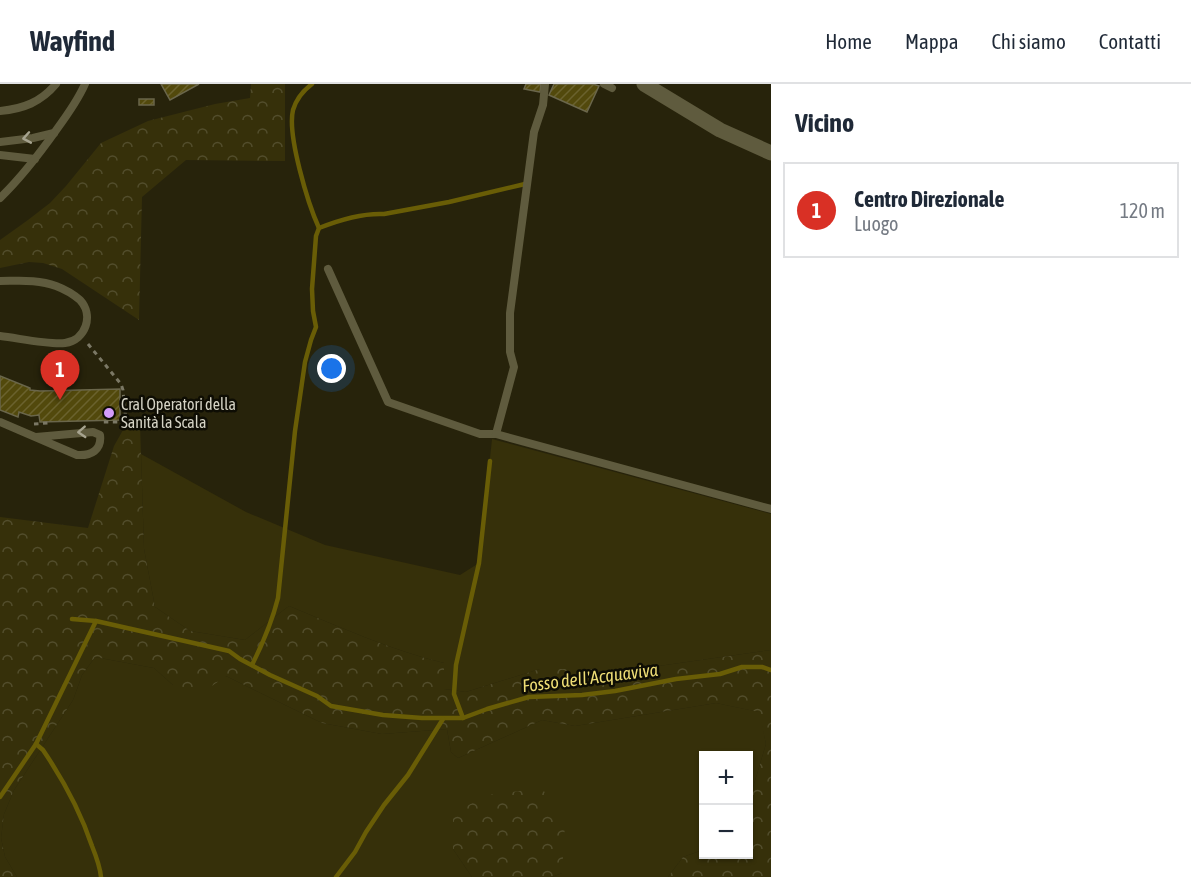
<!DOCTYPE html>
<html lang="it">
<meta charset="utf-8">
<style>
:root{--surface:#fff;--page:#f6f6f7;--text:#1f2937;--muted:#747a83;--line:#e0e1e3;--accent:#d93025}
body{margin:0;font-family:"Asap Condensed",sans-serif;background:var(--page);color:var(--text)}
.controls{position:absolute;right:18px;bottom:18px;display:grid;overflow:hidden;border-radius:0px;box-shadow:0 2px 4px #0004}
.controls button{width:54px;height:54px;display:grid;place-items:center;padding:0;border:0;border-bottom:2px solid var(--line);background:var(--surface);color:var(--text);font:30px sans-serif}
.you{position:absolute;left:332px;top:285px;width:21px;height:21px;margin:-15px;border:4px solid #fff;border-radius:50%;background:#1a73e8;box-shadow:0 0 0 9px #1a73e833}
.badge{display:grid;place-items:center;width:39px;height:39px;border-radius:50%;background:var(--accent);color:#fff;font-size:20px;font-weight:700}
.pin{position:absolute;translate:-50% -50px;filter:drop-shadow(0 2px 3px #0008)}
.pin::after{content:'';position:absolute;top:32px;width:21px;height:18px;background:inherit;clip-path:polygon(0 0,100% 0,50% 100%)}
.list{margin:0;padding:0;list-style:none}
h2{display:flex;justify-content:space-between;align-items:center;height:78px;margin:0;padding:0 24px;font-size:26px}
h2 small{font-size:20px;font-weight:400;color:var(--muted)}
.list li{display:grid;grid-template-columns:39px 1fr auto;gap:18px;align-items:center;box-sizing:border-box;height:96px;margin:0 12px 12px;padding:0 12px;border:2px solid var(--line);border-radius:0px}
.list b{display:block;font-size:22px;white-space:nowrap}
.list p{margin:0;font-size:20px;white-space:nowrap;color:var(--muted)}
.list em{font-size:20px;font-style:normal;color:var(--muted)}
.map{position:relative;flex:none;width:771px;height:793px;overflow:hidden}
header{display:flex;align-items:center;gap:36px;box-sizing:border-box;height:84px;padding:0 30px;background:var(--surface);border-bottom:2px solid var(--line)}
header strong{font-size:28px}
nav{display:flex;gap:33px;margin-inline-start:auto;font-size:21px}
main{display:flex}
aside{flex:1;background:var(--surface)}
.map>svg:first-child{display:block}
.grass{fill:#36300a}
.forest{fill:url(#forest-crowns)}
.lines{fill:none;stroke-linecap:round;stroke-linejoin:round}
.stream{stroke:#695d06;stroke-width:4.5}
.building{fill:url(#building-hatch);stroke:#6a664b;stroke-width:1.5}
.path{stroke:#7b7865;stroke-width:3;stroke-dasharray:4.5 4.5;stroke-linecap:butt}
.service{stroke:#5f5b3e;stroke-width:8}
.minor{stroke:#5f5b3e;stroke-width:15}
.oneway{stroke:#a6a38f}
.poi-dot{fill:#d49cfb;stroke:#0e0d04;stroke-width:2}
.labels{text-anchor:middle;stroke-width:5;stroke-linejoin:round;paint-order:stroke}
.poi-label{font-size:16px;fill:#d5d3c5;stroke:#0e0d04;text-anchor:start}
.water-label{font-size:18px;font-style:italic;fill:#eedd75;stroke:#0e0d04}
</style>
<header>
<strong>Wayfind</strong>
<nav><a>Home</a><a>Mappa</a><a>Chi siamo</a><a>Contatti</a></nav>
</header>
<main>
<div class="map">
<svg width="771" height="793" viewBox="0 0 771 793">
<defs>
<pattern id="forest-crowns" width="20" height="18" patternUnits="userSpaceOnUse" patternTransform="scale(1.5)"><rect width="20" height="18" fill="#36300a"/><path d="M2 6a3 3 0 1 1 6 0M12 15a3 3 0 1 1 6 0" fill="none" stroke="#524d2c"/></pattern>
<pattern id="building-hatch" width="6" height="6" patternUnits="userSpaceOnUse" patternTransform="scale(1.5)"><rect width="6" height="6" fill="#52490c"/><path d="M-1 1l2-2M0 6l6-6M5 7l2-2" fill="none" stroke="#6a622e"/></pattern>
</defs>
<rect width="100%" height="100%" fill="#27230b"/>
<g class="grass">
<path d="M492 355 771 430V566L638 585H540L466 608 444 605V579C390 566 340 543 289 522L245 556 190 547 155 523 144 465 141 370 246 428 325 461 460 491 479 479Z"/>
<polygon points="95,573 154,584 173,601 226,592 322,639 382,650 447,645 451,668 458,674 542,636 575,642 716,619 760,628 766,660 749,717 748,672 704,672 703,766 683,773 668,793 552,793 562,789 453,765 472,793 17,793 5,773 1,754 4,730 14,706 73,616 82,591"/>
</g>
<g class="forest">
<polygon points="251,0 285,0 285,77 186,76 142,113 139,236 62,185 43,179 29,178 0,184 0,156 28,136 50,119 66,102 101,59 148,37 215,20 250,14"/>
<path d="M127 339 140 341 144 465 155 523 190 547 245 556 289 522C340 543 390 566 444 579V605L466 608 540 585H638L771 566V793H668L683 773 703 766 704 770H748L749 717 766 660 759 628 716 619 575 642 542 636 458 674 451 668 447 645 382 650 322 639 226 592 205 607 173 601 154 584 95 573 82 591 73 616 14 706 4 730 1 754 5 773 17 793H0V433L88 444 114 362Z"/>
<polygon points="542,704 565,740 562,789 552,793 472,793 453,765 453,729 488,711"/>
</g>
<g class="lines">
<g class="stream">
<path d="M319 144C339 136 363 129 384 130L449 118 525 100"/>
<polyline points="72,535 96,537 229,567 240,575 270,591 317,612 331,622 383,631 422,634 463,634 487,625 529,613 582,611 615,607 676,595 720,590 742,583 762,583 771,586"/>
<path d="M252 581C263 559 272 538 278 514L295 347 305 278 311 256 316 243 313 227 312 205 316 152 319 144C308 120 287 51 293 26 296 16 304 6 312 0"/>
<polyline points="463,634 454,610 456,581 479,479 490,377"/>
<path d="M36 660 43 666C64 697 80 726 92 762 96 772 100 782 101 793"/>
<polyline points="0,713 36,660 96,537"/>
<polyline points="336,793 355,768 366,748 384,721 408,691 443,635"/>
</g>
</g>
<g class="building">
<polygon points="161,0 199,0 170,16"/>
<polygon points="526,0 541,0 540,8 524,5"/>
<polygon points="554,0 593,0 599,2 587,28 549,11"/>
<rect x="139" y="15" width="15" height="6"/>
<polygon points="0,292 30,304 30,306 40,307 120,305 120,336 40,338 39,331 31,332 19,328 18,333 0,326"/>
</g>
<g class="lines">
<g class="path">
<polyline points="88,260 121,300 123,306 126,338 100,338"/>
<polyline points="34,340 48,339"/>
</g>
<g class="service">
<polyline points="604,0 612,4"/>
<path d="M0 27C23 25 41 18 56 0"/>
<polyline points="0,58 33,54 54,49"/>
<polyline points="0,71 35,75"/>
<path d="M0 114C22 93 40 69 57 45 68 30 78 16 85 0"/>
<polyline points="328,185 388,318 480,350 496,350 514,283 510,268 510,229 534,48 543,21 545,0"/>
<path d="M0 197C18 197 38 195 56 202 64 205 73 210 80 216 94 231 86 256 65 259 49 261 18 254 0 252"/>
<path d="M0 338 77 371C91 372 102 366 100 351L93 348 36 353"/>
<polyline points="496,350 771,425"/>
</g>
<polyline class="minor" points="644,0 720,46 771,69"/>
</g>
<defs><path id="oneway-chevron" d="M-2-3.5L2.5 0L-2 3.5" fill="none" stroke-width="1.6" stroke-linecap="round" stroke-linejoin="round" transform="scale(1.5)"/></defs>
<g class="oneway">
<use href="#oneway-chevron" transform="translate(27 54) rotate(170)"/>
<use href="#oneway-chevron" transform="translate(82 348) rotate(177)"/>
</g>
<circle class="poi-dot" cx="109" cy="329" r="6"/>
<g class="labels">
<g class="poi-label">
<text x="121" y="326">Cral Operatori della<tspan x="121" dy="18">Sanità la Scala</tspan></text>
</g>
<g class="water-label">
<text transform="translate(590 594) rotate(-7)" y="6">Fosso dell'Acquaviva</text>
</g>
</g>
</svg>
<div class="controls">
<button>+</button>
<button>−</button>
</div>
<div class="you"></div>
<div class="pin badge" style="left:60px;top:316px">1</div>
</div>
<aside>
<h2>Vicino<small></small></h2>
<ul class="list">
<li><span class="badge">1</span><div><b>Centro Direzionale</b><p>Luogo</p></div><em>120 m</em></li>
</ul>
</aside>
</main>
